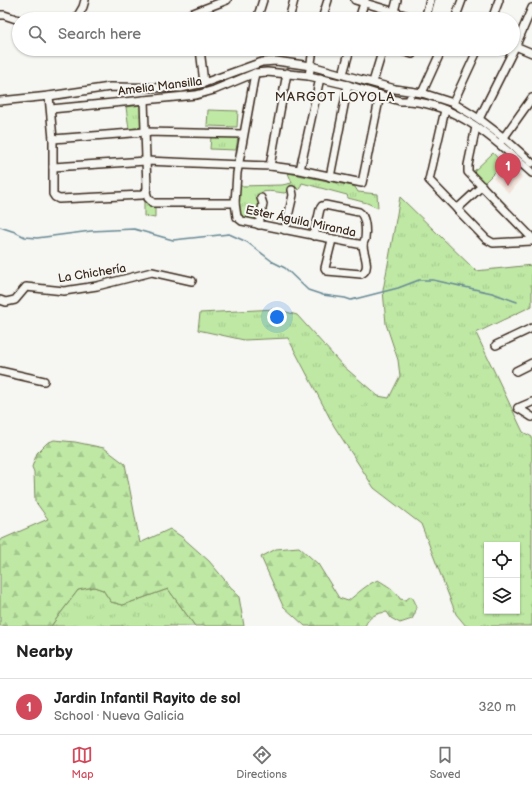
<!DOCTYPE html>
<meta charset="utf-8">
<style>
:root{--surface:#fff;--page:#f6f6f6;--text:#222;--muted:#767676;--line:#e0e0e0;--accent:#d1495b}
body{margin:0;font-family:"Balsamiq Sans",sans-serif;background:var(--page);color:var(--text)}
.controls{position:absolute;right:12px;bottom:12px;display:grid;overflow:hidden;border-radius:0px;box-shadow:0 1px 3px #0004}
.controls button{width:36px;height:36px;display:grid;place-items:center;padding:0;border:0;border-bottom:1px solid var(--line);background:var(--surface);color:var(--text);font:20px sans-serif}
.you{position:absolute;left:277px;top:317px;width:14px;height:14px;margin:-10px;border:3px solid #fff;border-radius:50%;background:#1a73e8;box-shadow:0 0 0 6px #1a73e833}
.badge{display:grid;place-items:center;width:26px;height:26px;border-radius:50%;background:var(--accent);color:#fff;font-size:13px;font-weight:700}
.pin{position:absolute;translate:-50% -33px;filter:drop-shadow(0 1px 2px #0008)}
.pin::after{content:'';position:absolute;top:21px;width:14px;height:12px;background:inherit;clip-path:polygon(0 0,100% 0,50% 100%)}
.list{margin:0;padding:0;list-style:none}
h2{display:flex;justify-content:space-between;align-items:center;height:52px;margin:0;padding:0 16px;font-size:17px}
h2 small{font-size:13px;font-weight:400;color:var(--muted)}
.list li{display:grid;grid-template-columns:26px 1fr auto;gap:12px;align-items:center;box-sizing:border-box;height:56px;padding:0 16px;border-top:1px solid var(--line)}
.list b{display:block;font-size:15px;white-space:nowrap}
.list p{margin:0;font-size:13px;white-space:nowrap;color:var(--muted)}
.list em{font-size:13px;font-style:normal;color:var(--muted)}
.icon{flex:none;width:22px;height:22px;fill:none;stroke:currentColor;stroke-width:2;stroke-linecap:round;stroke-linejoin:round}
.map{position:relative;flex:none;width:532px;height:626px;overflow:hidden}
.search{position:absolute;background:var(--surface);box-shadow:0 1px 3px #0004;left:12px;right:12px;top:12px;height:44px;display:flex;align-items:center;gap:10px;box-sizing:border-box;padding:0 14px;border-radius:22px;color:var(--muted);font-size:15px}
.sheet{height:108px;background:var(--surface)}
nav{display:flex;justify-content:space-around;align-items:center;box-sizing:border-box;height:56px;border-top:1px solid var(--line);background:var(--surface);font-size:11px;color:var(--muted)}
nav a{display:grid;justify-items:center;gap:2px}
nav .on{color:var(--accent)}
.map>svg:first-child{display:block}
.built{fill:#f2e1d8}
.grass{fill:url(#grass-tufts);stroke:#7c8961;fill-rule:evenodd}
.forest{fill:url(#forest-firs);stroke:#7c8961}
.green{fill:#bee8a4;stroke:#7c8961}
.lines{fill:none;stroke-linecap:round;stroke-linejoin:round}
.stream{stroke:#678995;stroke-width:1.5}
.minor-casing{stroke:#3b2a1e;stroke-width:10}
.minor{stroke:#f6f6f2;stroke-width:7}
.labels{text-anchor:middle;stroke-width:4;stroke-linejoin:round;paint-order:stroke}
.street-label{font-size:12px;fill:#3b2a1e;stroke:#f6f6f2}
.neighbourhood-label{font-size:13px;letter-spacing:1px;fill:#3b2a1e;stroke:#f6f6f2}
</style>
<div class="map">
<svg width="532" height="626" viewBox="0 0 532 626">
<defs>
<pattern id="grass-tufts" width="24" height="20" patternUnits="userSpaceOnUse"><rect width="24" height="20" fill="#bee8a4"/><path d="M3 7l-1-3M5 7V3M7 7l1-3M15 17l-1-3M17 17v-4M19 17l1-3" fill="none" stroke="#a4c78d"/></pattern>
<pattern id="forest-firs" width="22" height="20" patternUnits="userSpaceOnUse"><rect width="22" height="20" fill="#bee8a4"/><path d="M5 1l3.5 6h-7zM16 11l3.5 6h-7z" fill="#a4c78d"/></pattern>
</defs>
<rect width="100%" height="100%" fill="#f6f6f2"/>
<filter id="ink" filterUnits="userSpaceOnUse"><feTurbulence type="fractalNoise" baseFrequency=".025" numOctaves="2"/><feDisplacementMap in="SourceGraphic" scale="8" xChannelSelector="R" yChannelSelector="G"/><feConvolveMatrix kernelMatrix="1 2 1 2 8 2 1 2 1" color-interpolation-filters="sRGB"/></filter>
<g filter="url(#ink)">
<polygon class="built" points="507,165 522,177 509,193 493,178"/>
<g class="grass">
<polygon points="142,105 143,127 129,129 126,107"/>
<polygon points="211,137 238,137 236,150 210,149"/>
<path d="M288 173 352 186 355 187 358 192 377 194 378 208 367 203 348 198 347 195 302 183 299 190 296 187 293 186 289 188 287 192 284 193C276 192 263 189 257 195V200L260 204 259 217 255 219 241 216 239 208V186L282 185 292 183Z"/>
<path d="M400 197 476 271 532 265V306L476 333 523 432 532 437V626H466L456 614 421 524 374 488 334 426 288 338 244 340 198 330 200 313 276 309 297 315 342 365 378 396 389 398 400 376 398 360 386 324 383 290 388 264ZM487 545H517V611H487Z"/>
<polygon points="144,200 149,201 155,205 155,218 144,216"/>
<polygon points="94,587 103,590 111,602 123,605 168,589 195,626 51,626 78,590"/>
</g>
<g class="forest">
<polygon points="54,440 75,442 104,448 125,464 140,543 170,529 182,537 209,561 239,597 244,626 195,626 168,589 123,605 111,602 103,590 94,587 78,590 51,626 0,626 0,540 48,519 35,501 34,472 32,467 37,453 47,443"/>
<path d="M299 547 318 564 339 598 348 601C357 594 367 584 378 580 386 585 396 590 400 599L406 600 411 596C418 604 417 611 412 619L400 623 391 618 387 612C377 613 369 616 365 626H305L283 606 261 557 276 549Z"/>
</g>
<g class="green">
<polygon points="208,110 238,111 237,127 207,126"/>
<polygon points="493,153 503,164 484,183 473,172"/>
</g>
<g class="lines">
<polyline class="stream" points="0,227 15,232 25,237 37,238 91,231 134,229 173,240 229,234 247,242 273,262 285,268 308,290 323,295 345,298 351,300 398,288 419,280 433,280 492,293 517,302"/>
<defs>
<g id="minor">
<polyline points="355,0 418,19"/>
<polyline points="0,15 4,15 19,20"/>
<polyline points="183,17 227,0"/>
<polyline points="76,19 83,7 85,0"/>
<polyline points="257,19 263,0"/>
<polyline points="289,19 294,0"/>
<polyline points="322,19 328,0"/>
<polyline points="359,19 365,0"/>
<polyline points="392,19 397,0"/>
<polyline points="425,19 430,0"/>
<polyline points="455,19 462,0"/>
<polyline points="492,19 499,0"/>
<polyline points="513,45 532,53"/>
<polyline points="200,49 204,83"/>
<polyline points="395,49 412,54"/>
<polyline points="191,50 193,49"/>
<polyline points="255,73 237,173 235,203 237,217 242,221 363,245"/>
<polyline points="343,74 350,49"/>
<polyline points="309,76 313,49"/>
<polyline points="373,82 383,49"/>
<polyline points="422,93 442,49"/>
<polyline points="49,96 53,139 53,194 55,197 59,199 142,195 146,192 147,188 144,100"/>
<path d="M410 98V101C459 105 498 142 532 173"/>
<polyline points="0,101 49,96 110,87 181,88 204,83 262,62 276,61 311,66 395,89 422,93 453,103 479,119 504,138 532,163"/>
<polyline points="453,103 478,49"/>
<polyline points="51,109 196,95 214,90 255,73 267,72 309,76 348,85 400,101 410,101"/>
<polyline points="445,110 429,180 486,239 493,243 532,241"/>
<polyline points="479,119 516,45 532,8"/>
<polyline points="476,127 468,165 468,172 532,238"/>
<polyline points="53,139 145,132 243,134"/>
<polyline points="502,140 532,98"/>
<polyline points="270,166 287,73"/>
<polyline points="53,167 146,161 270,166 300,170 362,183 380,95"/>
<polyline points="300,170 320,78"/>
<polyline points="330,177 348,85"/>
<polyline points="146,192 148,198 153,203 235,203"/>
<polyline points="457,209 482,186"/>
<polyline points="259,225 263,204 261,198"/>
<polyline points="285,230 293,195 292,190"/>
<path d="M314 236 320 209 322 206 325 205 359 212C366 216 366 231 365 239 364 241 363 243 363 245 363 254 372 269 361 274L327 271 325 268 332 240"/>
<polyline points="0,300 6,302 15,300 26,287 64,291 97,286 152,272 192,281"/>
<polyline points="496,345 532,328"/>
<polyline points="0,371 44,381"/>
<polyline points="516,371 532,363"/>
<polyline points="518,408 532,417"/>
<polyline points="518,408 532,402"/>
</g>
</defs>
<use href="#minor" class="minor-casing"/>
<use href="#minor" class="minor"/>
</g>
</g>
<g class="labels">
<g class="street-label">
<text transform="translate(160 86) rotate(-7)" y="4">Amelia Mansilla</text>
<text transform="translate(301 221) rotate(12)" y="4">Ester Águila Miranda</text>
<text transform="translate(92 273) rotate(-9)" y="4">La Chichería</text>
</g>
<g class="neighbourhood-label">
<text x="335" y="101">MARGOT LOYOLA</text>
</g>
</g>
</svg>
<div class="controls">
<button><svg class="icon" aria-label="locate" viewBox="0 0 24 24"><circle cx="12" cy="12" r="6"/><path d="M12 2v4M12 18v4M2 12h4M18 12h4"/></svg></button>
<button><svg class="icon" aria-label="layers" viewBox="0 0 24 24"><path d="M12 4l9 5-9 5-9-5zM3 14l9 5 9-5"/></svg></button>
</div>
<div class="you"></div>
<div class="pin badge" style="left:508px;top:186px">1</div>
<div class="search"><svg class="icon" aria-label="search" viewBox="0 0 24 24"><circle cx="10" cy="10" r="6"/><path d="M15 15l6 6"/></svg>Search here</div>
</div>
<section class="sheet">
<h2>Nearby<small></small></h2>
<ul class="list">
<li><span class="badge">1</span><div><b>Jardin Infantil Rayito de sol</b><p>School · Nueva Galicia</p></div><em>320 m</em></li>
</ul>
</section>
<nav>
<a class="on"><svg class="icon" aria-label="map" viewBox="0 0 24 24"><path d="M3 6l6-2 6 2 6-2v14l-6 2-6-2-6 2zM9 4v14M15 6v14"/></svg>Map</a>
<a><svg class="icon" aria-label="directions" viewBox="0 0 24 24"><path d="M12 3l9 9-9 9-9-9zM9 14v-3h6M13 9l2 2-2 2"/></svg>Directions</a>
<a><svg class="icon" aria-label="saved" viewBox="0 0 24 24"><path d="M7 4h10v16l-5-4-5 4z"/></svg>Saved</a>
</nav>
